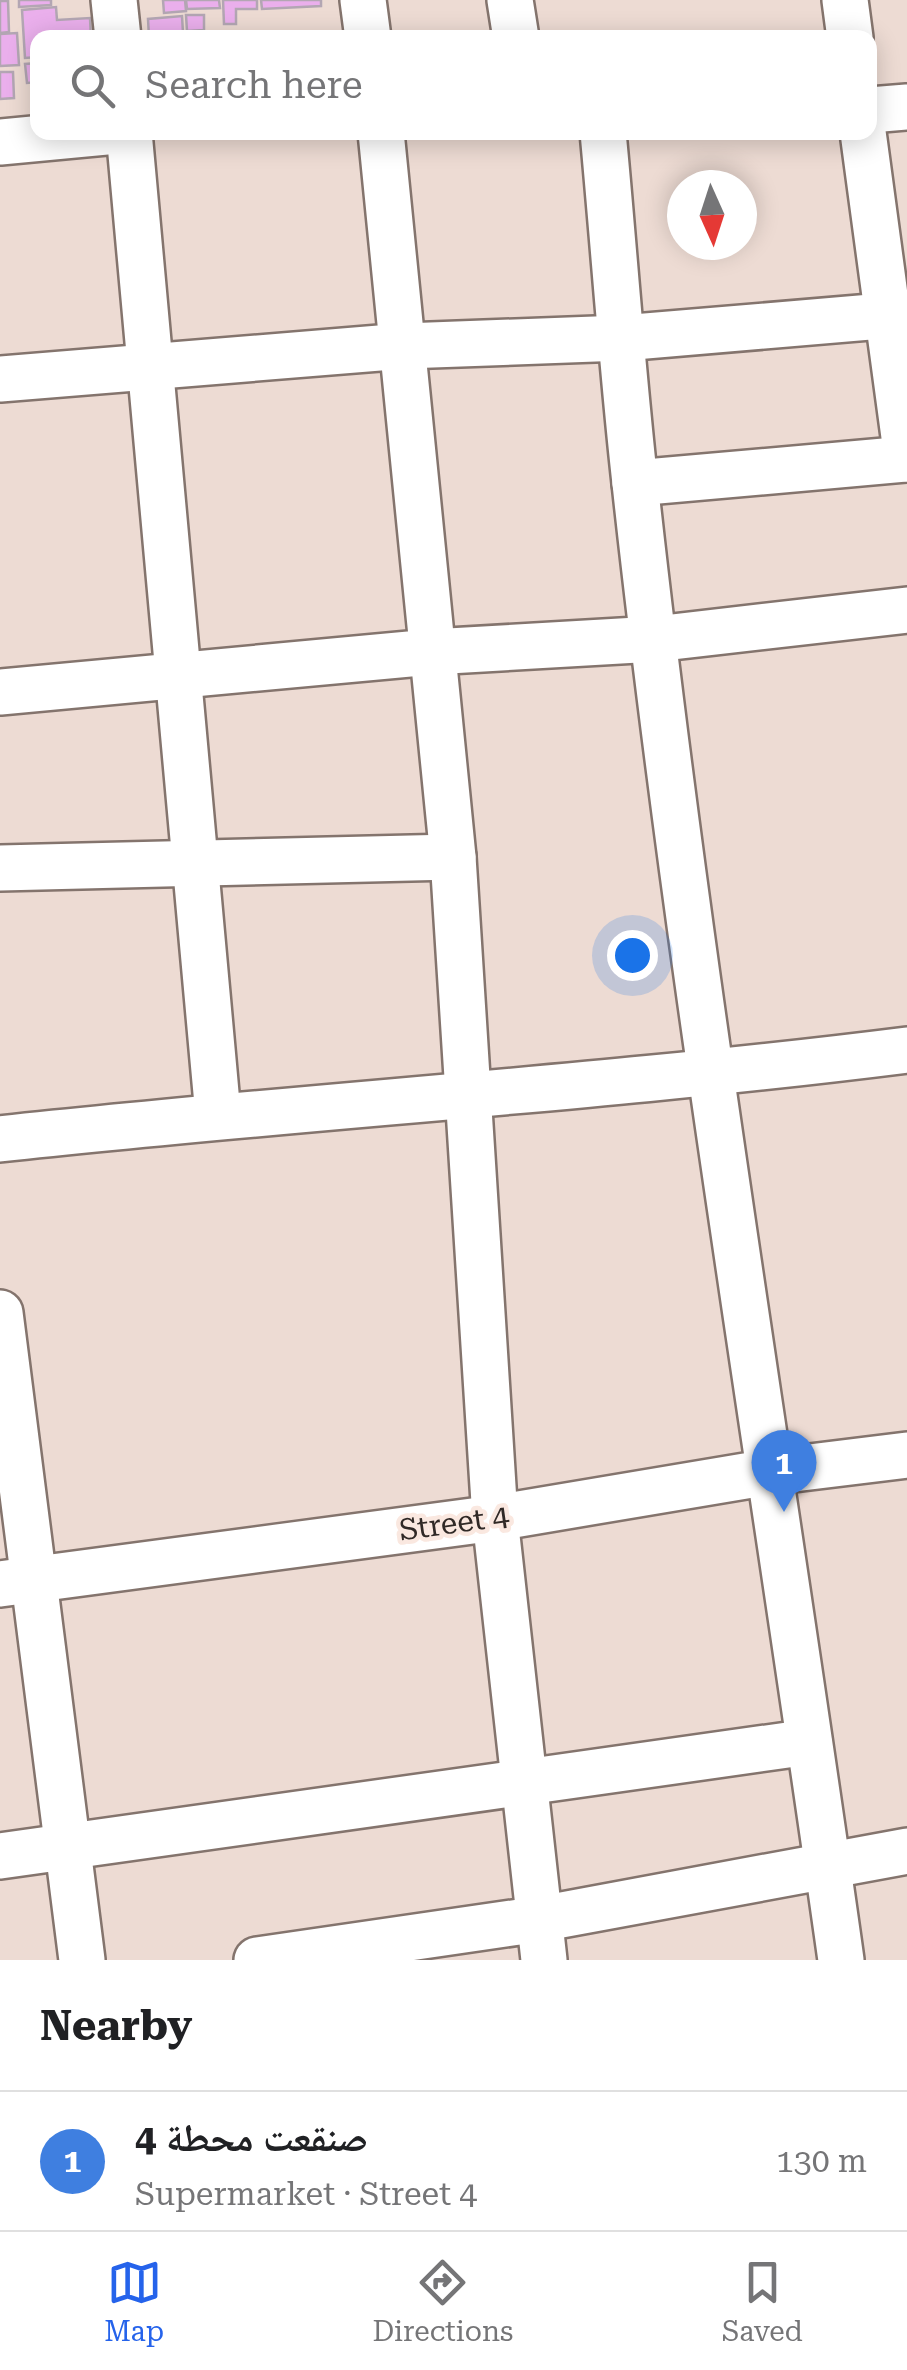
<!DOCTYPE html>
<meta charset="utf-8">
<style>
:root{--surface:#fff;--page:#f6f6f6;--text:#202124;--muted:#757577;--line:#e0e0e0;--accent:#2563eb}
body{margin:0;font-family:"Roboto Serif","Noto Naskh Arabic",serif;background:var(--page);color:var(--text)}
.compass{position:absolute;left:667px;top:170px;width:90px;height:90px;border-radius:50%;background:var(--surface);box-shadow:0 5px 25px #0003;rotate:177deg}
.you{position:absolute;left:632px;top:955px;width:35px;height:35px;margin:-25px;border:8px solid #fff;border-radius:50%;background:#1a73e8;box-shadow:0 0 0 15px #1a73e833}
.badge{display:grid;place-items:center;width:65px;height:65px;border-radius:50%;background:var(--accent);color:#fff;font-size:32px;font-weight:700}
.pin{position:absolute;translate:-50% -82px;filter:drop-shadow(0 2px 5px #0008)}
.pin::after{content:'';position:absolute;top:52px;width:35px;height:30px;background:inherit;clip-path:polygon(0 0,100% 0,50% 100%)}
.list{margin:0;padding:0;list-style:none}
h2{display:flex;justify-content:space-between;align-items:center;height:130px;margin:0;padding:0 40px;font-size:42px}
h2 small{font-size:32px;font-weight:400;color:var(--muted)}
.list li{display:grid;grid-template-columns:65px 1fr auto;gap:30px;align-items:center;box-sizing:border-box;height:140px;padding:0 40px;border-top:2px solid var(--line)}
.list b{display:block;font-size:38px;white-space:nowrap}
.list p{margin:0;font-size:32px;white-space:nowrap;color:var(--muted)}
.list em{font-size:32px;font-style:normal;color:var(--muted)}
.icon{flex:none;width:55px;height:55px;fill:none;stroke:currentColor;stroke-width:2;stroke-linecap:round;stroke-linejoin:round}
.map{position:relative;flex:none;width:907px;height:1960px;overflow:hidden}
.search{position:absolute;background:var(--surface);box-shadow:0 5px 25px #0003;left:30px;right:30px;top:30px;height:110px;display:flex;align-items:center;gap:25px;box-sizing:border-box;padding:0 35px;border-radius:20px;color:var(--muted);font-size:38px}
.sheet{height:270px;background:var(--surface)}
nav{display:flex;justify-content:space-around;align-items:center;box-sizing:border-box;height:140px;border-top:2px solid var(--line);background:var(--surface);font-size:28px;color:var(--muted)}
nav a{display:grid;justify-items:center;gap:5px}
nav .on{color:var(--accent)}
.map>svg:first-child{display:block}
.building{fill:#eaafec;stroke:#b3a6b3;stroke-width:2.5}
.lines{fill:none;stroke-linecap:round;stroke-linejoin:round}
.minor-casing{stroke:#84746d;stroke-width:50}
.minor{stroke:#fff;stroke-width:45}
.labels{text-anchor:middle;stroke-width:9;stroke-linejoin:round;paint-order:stroke}
.street-label{font-size:30px;fill:#302926;stroke:#fae8e0}
</style>
<div class="map">
<svg width="907" height="1960" viewBox="0 0 907 1960">
<rect width="100%" height="100%" fill="#eddbd3"/>
<g class="building">
<polygon points="19,0 51,0 51,5 19,7"/>
<polygon points="163,0 185,0 186,11 164,13"/>
<polygon points="186,0 219,0 220,8 187,9"/>
<polygon points="223,0 257,0 257,9 236,9 236,24 224,24"/>
<polygon points="261,0 321,0 321,6 262,9"/>
<polygon points="0,1 8,1 9,32 0,33"/>
<polygon points="56,7 57,20 90,18 91,38 38,38 38,57 25,58 22,10"/>
<polygon points="186,15 204,15 204,30 187,31"/>
<polygon points="182,16 183,33 161,38 145,38 149,37 148,19"/>
<polygon points="17,33 19,65 0,66 0,34"/>
<polygon points="38,63 38,82 27,83 25,64"/>
<polygon points="0,72 13,72 14,98 0,99"/>
</g>
<g class="lines">
<defs>
<g id="minor">
<polyline points="114,0 118,38"/>
<polyline points="363,0 368,38"/>
<polyline points="510,0 516,38"/>
<polyline points="845,0 850,38"/>
<polyline points="870,110 907,107"/>
<polyline points="129,132 218,1115"/>
<polyline points="381,132 453,857 495,1518 544,1960"/>
<path d="M603 132C614 249 622 367 635 483 689 977 772 1468 841 1960"/>
<polyline points="863,132 907,459"/>
<polyline points="0,142 106,132"/>
<polyline points="0,379 404,346 622,338 907,314"/>
<polyline points="635,483 907,459"/>
<polyline points="0,692 431,652 655,639 907,610"/>
<polyline points="0,868 453,857"/>
<path d="M0 1139C302 1106 606 1088 907 1050"/>
<polyline points="0,1313 82,1960"/>
<polyline points="0,1584 495,1518 769,1472 907,1455"/>
<polyline points="0,1856 809,1742"/>
<polyline points="257,1960 540,1919 907,1851"/>
</g>
</defs>
<use href="#minor" class="minor-casing"/>
<use href="#minor" class="minor"/>
</g>
<g class="labels">
<g class="street-label">
<text transform="translate(454 1523) rotate(-8)" y="10">Street 4</text>
</g>
</g>
</svg>
<svg class="compass" viewBox="-18 -18 36 36"><path d="M0-13l5 13h-10z" fill="#e53935"/><path d="M0 13l5-13h-10z" fill="#757577"/></svg>
<div class="you"></div>
<div class="pin badge" style="left:784px;top:1512px;background:#3f7fe0">1</div>
<div class="search"><svg class="icon" aria-label="search" viewBox="0 0 24 24"><circle cx="10" cy="10" r="6"/><path d="M15 15l6 6"/></svg>Search here</div>
</div>
<section class="sheet">
<h2>Nearby<small></small></h2>
<ul class="list">
<li><span class="badge" style="background:#3f7fe0">1</span><div><b>صنقعت محطة 4</b><p>Supermarket · Street 4</p></div><em>130 m</em></li>
</ul>
</section>
<nav>
<a class="on"><svg class="icon" aria-label="map" viewBox="0 0 24 24"><path d="M3 6l6-2 6 2 6-2v14l-6 2-6-2-6 2zM9 4v14M15 6v14"/></svg>Map</a>
<a><svg class="icon" aria-label="directions" viewBox="0 0 24 24"><path d="M12 3l9 9-9 9-9-9zM9 14v-3h6M13 9l2 2-2 2"/></svg>Directions</a>
<a><svg class="icon" aria-label="saved" viewBox="0 0 24 24"><path d="M7 4h10v16l-5-4-5 4z"/></svg>Saved</a>
</nav>
